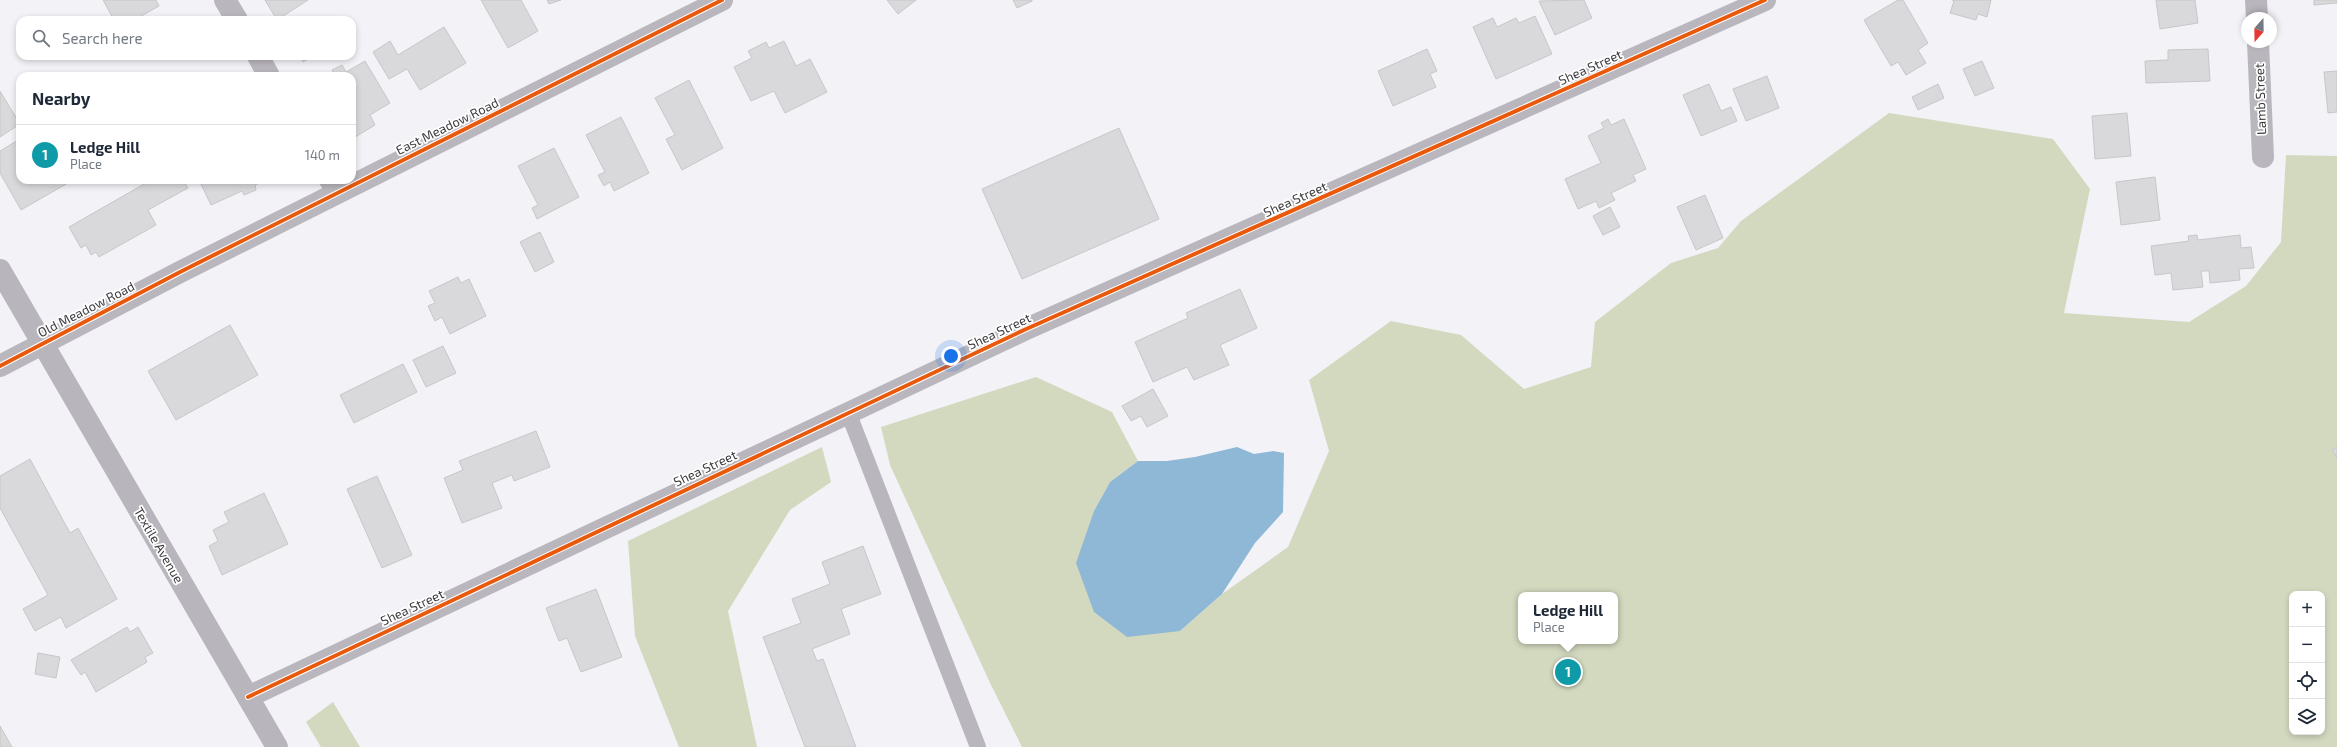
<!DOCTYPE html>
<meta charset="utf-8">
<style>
:root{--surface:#fff;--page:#f6f6f7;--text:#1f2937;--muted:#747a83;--line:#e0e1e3;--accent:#7c7c7f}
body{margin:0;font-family:"Exo 2",sans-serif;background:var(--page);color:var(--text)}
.controls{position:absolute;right:12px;bottom:12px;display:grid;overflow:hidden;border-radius:8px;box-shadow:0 2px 6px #0003}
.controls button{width:36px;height:36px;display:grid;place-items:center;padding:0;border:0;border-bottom:1px solid var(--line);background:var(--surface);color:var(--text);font:20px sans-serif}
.compass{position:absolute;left:2241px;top:12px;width:36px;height:36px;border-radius:50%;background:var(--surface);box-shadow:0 2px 6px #0003;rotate:200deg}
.you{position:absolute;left:951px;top:356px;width:14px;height:14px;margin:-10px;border:3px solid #fff;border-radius:50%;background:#1a73e8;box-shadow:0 0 0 6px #1a73e833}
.badge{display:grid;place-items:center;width:26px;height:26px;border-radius:50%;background:var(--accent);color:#fff;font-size:13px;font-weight:700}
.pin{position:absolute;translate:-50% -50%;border:2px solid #fff;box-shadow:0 1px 4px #0006}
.popup{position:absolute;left:1518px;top:592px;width:100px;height:52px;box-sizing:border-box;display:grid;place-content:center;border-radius:8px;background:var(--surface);filter:drop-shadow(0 1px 3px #0005);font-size:13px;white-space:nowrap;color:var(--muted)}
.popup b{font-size:15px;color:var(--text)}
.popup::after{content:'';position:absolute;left:50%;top:100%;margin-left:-8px;border:8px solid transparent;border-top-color:var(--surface)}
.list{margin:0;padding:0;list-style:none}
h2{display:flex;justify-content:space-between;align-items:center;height:52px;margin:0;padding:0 16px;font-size:17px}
h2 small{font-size:13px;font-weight:400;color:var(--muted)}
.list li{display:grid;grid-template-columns:26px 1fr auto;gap:12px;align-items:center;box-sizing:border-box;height:60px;padding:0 16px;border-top:1px solid var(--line)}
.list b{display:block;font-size:15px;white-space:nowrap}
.list p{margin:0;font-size:13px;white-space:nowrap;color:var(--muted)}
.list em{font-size:13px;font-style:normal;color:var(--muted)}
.icon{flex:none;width:22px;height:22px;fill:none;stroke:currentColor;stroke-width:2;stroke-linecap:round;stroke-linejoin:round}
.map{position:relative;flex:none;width:2337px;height:747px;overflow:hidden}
.search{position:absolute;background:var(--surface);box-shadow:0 2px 6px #0003;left:16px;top:16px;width:340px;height:44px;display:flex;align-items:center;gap:10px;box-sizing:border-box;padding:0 14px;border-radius:12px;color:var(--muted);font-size:15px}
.panel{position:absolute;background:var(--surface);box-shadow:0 2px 6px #0003;left:16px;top:72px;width:340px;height:112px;border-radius:12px}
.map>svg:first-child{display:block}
.green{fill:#d3d9bf;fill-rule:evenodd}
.water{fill:#8fb7d6}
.building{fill:#d9d8da;stroke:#c8c7c8}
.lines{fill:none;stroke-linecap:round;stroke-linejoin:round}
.service{stroke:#bab6bd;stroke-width:16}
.minor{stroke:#bab6bd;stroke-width:22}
.tertiary{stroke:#bab6bd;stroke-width:22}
.secondary{stroke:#b9b5bd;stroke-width:22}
.cycleway-casing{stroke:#fff;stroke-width:6}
.cycleway{stroke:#e8590c;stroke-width:4}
.labels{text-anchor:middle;stroke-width:3.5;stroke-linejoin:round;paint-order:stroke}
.street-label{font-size:13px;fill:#3c3c3f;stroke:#fff}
</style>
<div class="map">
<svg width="2337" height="747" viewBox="0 0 2337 747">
<rect width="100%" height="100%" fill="#f2f2f7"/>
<g class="green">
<path d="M1889 113 2053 139 2090 189 2064 313 2189 322 2246 286 2281 242 2286 155 2337 156V747H1022L991 685 890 465 881 427 1036 377 1112 412 1138 461 1110 482 1094 511 1180 631 1222 594 1288 547 1329 451 1309 380 1391 321 1461 335 1524 389 1591 367 1595 322 1671 263 1718 248 1741 221ZM2292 594H2322V732H2292ZM1521 595H1615V641H1521Z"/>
<polygon points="822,447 831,482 790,510 728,611 757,747 679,747 635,636 628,541"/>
<polygon points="333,702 360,747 321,747 306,722"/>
</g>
<polygon class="water" points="1237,447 1254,454 1273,451 1284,453 1283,512 1255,543 1222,594 1180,631 1127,637 1094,612 1076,563 1094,511 1110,482 1138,461 1167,461 1195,457"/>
<g class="building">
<polygon points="103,0 156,0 159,6 134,20 114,20"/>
<polygon points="265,0 308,0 277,20"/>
<polygon points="481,0 521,0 538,31 508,48"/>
<polygon points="547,0 561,0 549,4"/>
<polygon points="887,0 916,0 898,14"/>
<polygon points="1013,0 1032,0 1032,1 1017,8"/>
<polygon points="1584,0 1592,18 1555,35 1539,1"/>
<polygon points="1898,0 1903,0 1928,43 1918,50 1926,63 1906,75 1898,62 1891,66 1864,20"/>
<polygon points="1952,0 1991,0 1987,17 1978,14 1976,20 1950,13 1954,1"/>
<polygon points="2156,0 2195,0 2198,23 2160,29"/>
<polygon points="2314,0 2337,0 2337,3 2314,5"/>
<polygon points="1535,16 1552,54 1496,79 1473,27 1493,18 1497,27 1516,18 1519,23"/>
<polygon points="444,27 466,63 420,90 407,69 389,79 373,52 390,41 398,55"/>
<polygon points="784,41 796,66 810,59 827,92 785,113 774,91 751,101 734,67 752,58 748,51 766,42 769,48"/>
<polygon points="1427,49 1437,71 1430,74 1436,87 1393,106 1378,71"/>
<polygon points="2208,49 2210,81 2146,83 2145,61 2168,60 2168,50"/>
<polygon points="300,56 313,56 303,62"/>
<polygon points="365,61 390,103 370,115 375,125 352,139 352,76 335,76 332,70 342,65 346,72"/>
<polygon points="1982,61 1994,88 1975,96 1963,69"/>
<polygon points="2337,71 2337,112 2328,113 2324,72"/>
<polygon points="1767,76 1779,108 1746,121 1733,89"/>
<polygon points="689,80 723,148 682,170 666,139 675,135 655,98"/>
<polygon points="1709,84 1721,111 1731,107 1737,121 1701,136 1683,95"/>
<polygon points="1938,84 1944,98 1918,110 1912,97"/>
<polygon points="0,91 20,124 0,137"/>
<polygon points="2127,113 2131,156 2095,159 2092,116"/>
<polygon points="621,117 649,173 614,191 610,182 604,186 598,175 605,172 586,135"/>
<polygon points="1608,119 1611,125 1624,119 1646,169 1633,175 1636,181 1611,193 1615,200 1599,208 1596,201 1578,209 1565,179 1601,163 1588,136 1604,128 1601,123"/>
<polygon points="1119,128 1159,219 1022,279 982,189"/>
<polygon points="20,139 20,180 73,180 21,210 0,173 0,151"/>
<polygon points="554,148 579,197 537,219 532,208 538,205 518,166"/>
<polygon points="2155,177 2160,220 2121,225 2116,182"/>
<polygon points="151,180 183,180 188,188 148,210 156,225 99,257 96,252 91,255 86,245 81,248 69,227"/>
<polygon points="199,180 266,180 255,185 256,190 244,195 242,191 211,205"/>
<polygon points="1705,195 1723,238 1696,250 1677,207"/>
<polygon points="1610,207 1620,227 1603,235 1593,216"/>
<polygon points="540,232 554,262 535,272 520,242"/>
<polygon points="2197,235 2198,240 2240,235 2241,248 2251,247 2254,268 2239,269 2240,280 2210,283 2209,271 2201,271 2203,287 2173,290 2171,273 2155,275 2151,246 2189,241 2188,236"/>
<polygon points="458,277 461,283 469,279 486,316 450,334 442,317 435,321 428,306 435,303 429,291"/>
<polygon points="1240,289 1257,328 1220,345 1229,365 1194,380 1187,367 1153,382 1135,342 1188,318 1186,313"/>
<polygon points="230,325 258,375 176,420 148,371"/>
<polygon points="443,346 456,373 426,387 413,360"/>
<polygon points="403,364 417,392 354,423 340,395"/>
<polygon points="1153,389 1168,416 1147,427 1141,416 1131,421 1122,406"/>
<polygon points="536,431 550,467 514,481 512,475 492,483 502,508 462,523 444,478 463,470 459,461"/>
<polygon points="2337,447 2337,458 2332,450"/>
<polygon points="30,459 70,533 78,528 117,599 66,628 61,617 35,631 23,609 48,595 0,508 0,476"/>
<polygon points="377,476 412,555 382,568 347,489"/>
<polygon points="264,493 288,544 222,575 209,546 218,541 213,530 229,522 224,512"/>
<polygon points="863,546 881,594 841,609 850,634 812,649 817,661 823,659 856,747 805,747 763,637 801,623 792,599 830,584 822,562"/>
<polygon points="596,589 622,657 581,672 567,638 559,641 546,608"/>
<polygon points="127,627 130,632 138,627 153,653 145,657 147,662 96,692 85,672 81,675 71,660"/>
<polygon points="38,653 60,657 56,678 35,674"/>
<polygon points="0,726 12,747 0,747"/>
</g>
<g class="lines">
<polyline class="service" points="848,412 978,747"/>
<g class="minor">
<polyline points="225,0 237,20"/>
<polyline points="2256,0 2257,18"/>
<polyline points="2258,42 2263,157"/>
<polyline points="258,56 269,76"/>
<polyline points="330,180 337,192"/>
<polyline points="248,697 1024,330 1765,0"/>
</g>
<polyline class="tertiary" points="0,366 182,271 722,0"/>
<polyline class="secondary" points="0,270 277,747"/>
<defs>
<g id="cycleway">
<polyline points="0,366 182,271 722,0"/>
<polyline points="248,697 1024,330 1765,0"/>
</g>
</defs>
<use href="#cycleway" class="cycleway-casing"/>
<use href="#cycleway" class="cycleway"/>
</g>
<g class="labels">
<g class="street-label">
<text transform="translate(1590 67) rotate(-24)" y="5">Shea Street</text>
<text transform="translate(2260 99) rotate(-92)" y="5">Lamb Street</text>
<text transform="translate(447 126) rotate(-26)" y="5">East Meadow Road</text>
<text transform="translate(1295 199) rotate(-24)" y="5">Shea Street</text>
<text transform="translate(86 309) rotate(-27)" y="5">Old Meadow Road</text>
<text transform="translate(999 331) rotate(-25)" y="5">Shea Street</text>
<text transform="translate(705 468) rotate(-25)" y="5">Shea Street</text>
<text transform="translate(159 545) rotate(60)" y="5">Textile Avenue</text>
<text transform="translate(412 607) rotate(-25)" y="5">Shea Street</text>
</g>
</g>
</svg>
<div class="controls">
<button>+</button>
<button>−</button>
<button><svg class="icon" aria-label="locate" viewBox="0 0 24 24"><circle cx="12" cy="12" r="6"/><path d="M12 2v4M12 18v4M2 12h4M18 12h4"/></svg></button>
<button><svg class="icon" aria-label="layers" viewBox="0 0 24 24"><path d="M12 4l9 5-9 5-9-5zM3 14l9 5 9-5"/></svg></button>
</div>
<svg class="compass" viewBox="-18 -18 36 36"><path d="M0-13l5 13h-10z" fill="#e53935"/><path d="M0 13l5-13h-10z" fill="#747a83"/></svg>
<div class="you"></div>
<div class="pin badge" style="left:1568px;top:672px;background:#0f9aa8">1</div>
<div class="popup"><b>Ledge Hill</b>Place</div>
<div class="search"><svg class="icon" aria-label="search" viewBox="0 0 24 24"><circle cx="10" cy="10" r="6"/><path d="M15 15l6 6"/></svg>Search here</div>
<section class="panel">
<h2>Nearby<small></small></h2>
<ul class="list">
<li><span class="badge" style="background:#0f9aa8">1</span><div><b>Ledge Hill</b><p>Place</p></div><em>140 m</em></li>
</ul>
</section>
</div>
